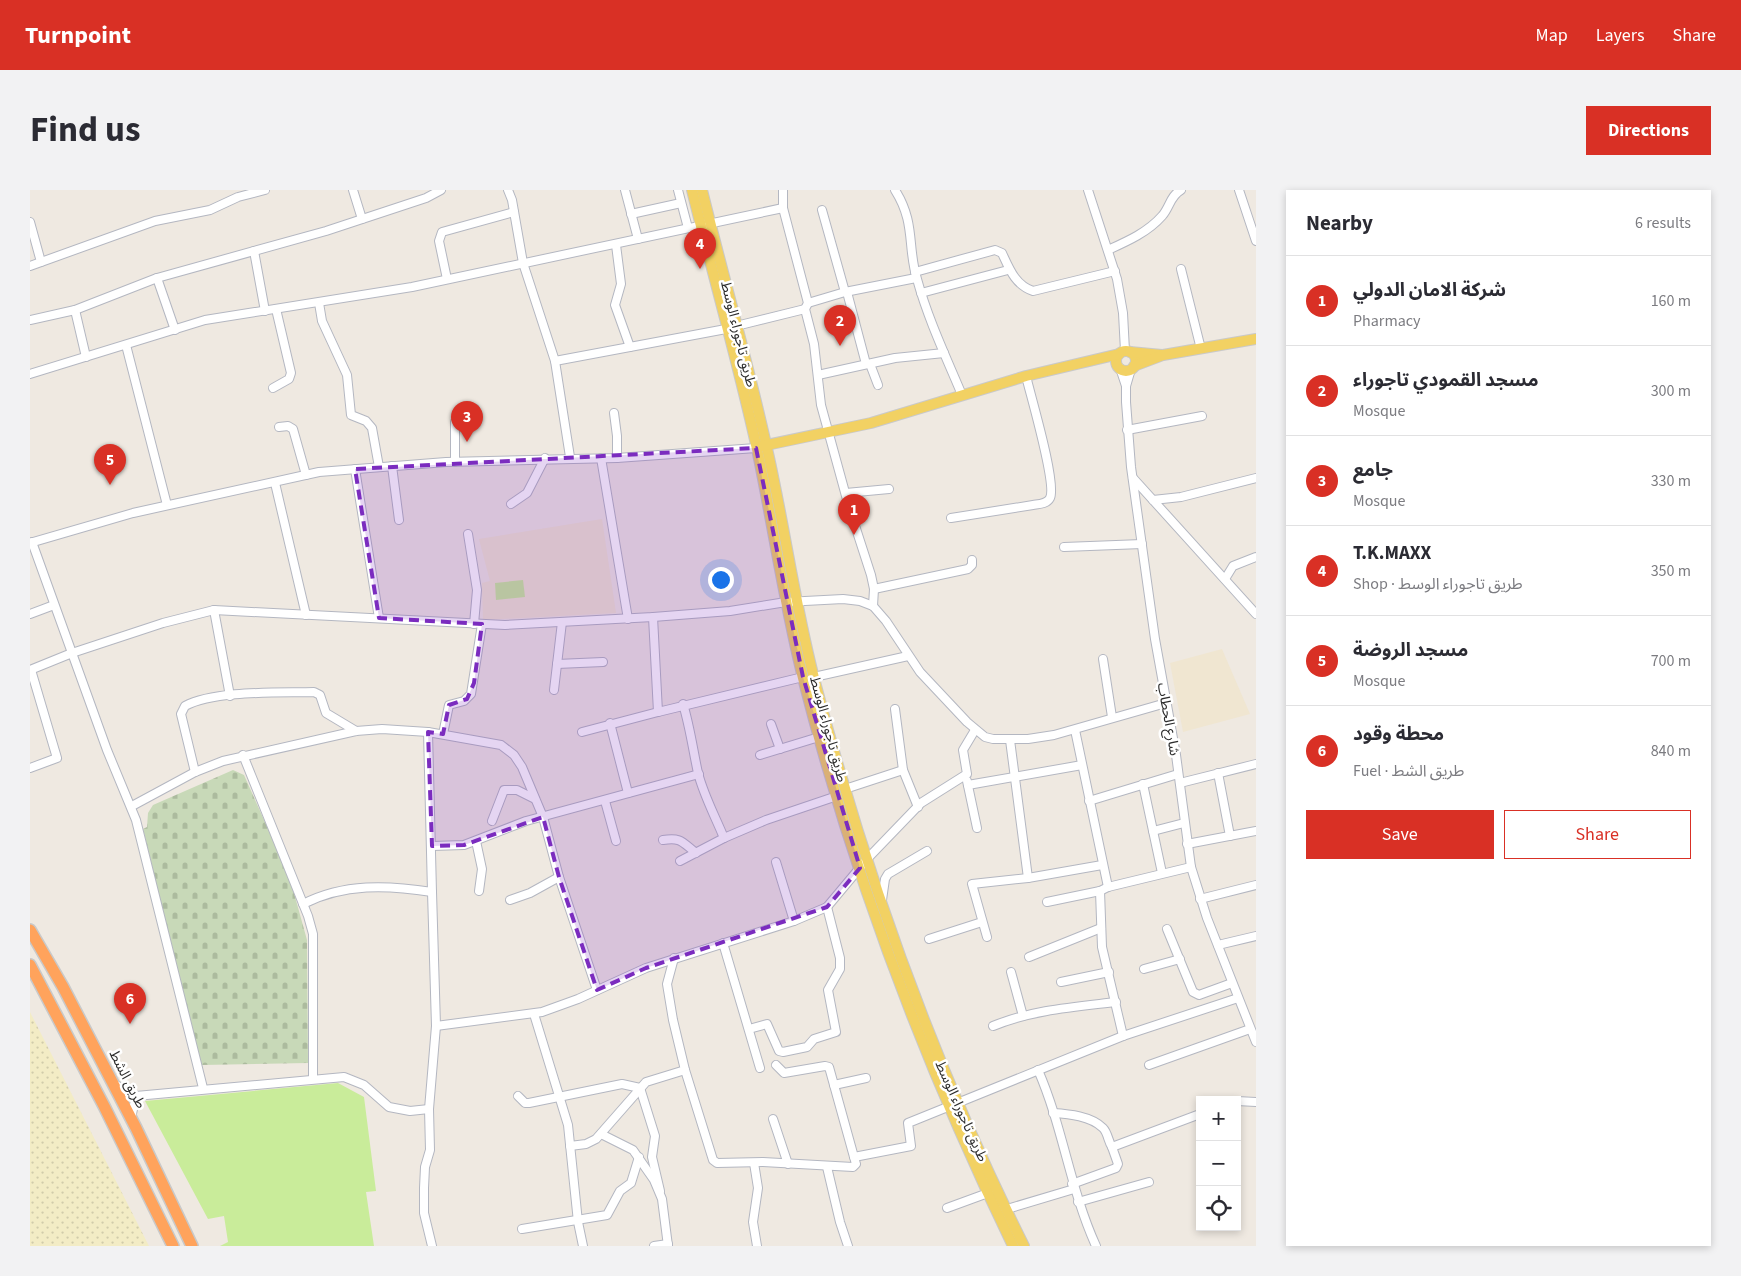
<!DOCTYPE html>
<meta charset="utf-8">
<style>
:root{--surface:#fff;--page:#f2f2f3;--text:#2b2b33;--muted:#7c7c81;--line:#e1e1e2;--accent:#d93025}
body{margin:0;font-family:"Source Sans 3","Noto Sans Arabic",sans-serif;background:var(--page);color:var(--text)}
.controls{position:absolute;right:15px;bottom:15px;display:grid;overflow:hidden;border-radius:0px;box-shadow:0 2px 8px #0003}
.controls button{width:45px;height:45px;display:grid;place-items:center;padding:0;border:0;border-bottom:1px solid var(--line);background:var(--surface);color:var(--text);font:25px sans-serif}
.you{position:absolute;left:690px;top:389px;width:18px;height:18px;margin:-12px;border:4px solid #fff;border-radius:50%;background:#1a73e8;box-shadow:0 0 0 8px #1a73e833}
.badge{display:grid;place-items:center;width:32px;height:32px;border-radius:50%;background:var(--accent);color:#fff;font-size:16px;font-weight:700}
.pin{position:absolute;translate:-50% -41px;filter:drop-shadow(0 1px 2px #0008)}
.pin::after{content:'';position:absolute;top:26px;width:18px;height:15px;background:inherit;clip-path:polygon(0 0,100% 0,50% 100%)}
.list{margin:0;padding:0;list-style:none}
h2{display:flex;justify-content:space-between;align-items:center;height:65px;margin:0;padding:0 20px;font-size:21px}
h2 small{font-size:16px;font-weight:400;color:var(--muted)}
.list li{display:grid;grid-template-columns:32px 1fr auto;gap:15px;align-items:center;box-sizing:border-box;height:90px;padding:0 20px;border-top:1px solid var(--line)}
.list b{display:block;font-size:19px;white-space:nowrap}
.list p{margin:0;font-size:16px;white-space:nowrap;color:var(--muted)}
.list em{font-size:16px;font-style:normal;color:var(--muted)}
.actions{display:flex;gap:10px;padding:15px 20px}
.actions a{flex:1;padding:11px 0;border:1px solid var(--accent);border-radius:0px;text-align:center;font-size:18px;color:var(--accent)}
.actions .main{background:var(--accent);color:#fff}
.icon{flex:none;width:28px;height:28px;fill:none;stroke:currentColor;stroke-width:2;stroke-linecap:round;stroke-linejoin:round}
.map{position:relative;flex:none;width:1226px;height:1056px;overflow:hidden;border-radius:0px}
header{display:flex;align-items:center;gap:30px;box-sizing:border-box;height:70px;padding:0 25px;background:var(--accent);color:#fff}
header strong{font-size:24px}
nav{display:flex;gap:28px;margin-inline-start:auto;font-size:18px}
.intro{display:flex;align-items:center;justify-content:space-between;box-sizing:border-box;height:120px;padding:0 30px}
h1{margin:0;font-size:35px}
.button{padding:12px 22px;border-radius:0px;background:var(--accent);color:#fff;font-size:18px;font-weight:700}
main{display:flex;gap:30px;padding:0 30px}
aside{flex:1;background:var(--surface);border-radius:0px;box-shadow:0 2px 8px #0003}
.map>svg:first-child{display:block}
.education{fill:#f0e6d1}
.sand{fill:url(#sand-dots)}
.cemetery{fill:url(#cemetery-stones)}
.pitch{fill:#c9ec9a}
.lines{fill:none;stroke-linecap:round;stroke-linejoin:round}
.minor-casing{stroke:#b4b7c1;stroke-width:10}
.major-casing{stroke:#c9c9c9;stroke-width:12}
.highway-casing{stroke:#c9c9c9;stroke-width:14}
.minor{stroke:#fff;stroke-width:8}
.major{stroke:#f2d163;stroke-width:10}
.highway{stroke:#ffa35c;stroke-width:11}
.marked{fill:#7b2cbf;fill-opacity:0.2;stroke:#7b2cbf;stroke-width:4;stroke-dasharray:10 6;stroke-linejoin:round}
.labels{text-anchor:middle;stroke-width:5;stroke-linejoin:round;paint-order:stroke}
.street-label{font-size:14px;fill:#2e2e2e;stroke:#fff}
</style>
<header>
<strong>Turnpoint</strong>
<nav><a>Map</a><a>Layers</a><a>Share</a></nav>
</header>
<div class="intro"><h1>Find us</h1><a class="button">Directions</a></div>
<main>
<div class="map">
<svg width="1226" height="1056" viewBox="0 0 1226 1056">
<defs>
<pattern id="sand-dots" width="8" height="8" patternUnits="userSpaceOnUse" patternTransform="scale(1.25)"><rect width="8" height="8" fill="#f3ecc5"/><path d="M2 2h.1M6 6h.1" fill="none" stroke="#d1cbaa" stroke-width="1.8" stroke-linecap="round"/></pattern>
<pattern id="cemetery-stones" width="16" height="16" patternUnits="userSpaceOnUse" patternTransform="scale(1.25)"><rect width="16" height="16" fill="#c8d9b8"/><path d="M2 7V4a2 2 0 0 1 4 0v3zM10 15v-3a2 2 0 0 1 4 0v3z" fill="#acbb9e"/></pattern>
</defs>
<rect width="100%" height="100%" fill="#efe9e1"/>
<g class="education">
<polygon points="572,329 586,423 453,430 452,393 460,391 449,349"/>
<polygon points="1192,459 1220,524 1153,542 1140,473"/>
</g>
<polygon class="sand" points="0,822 119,1056 0,1056"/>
<polygon class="cemetery" points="203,580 214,585 251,668 264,703 277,750 278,873 172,875 166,856 113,639 117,637 118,623 123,615"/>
<g class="pitch">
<polygon points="493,390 495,407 466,410 465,393"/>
<polygon points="308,893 334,907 346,1001 336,1002 344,1056 190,1056 198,1052 194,1026 178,1029 115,911"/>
</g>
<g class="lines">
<defs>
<g id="minor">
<polyline points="323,0 332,29"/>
<polyline points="478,0 482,10 493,73 525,171 540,267"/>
<polyline points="595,0 608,49"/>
<polyline points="648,0 658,38"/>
<polyline points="753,0 753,18 778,113 775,119 784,154 791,215 819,317 841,385 844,399 843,416"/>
<path d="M865 0C886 33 877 57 887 89 898 129 916 167 932 205"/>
<polyline points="1058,0 1087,89 1093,123 1095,161"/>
<polyline points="1209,0 1226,51"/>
<polyline points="792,20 815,102"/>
<polyline points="601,24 651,13"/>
<polyline points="0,32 11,72"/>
<polyline points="586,55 591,94 585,115 600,157"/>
<path d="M1078 60C1098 51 1118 42 1132 26 1140 17 1140 6 1151 0"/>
<polyline points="224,61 235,121"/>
<polyline points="0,76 125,31 180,20 208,7 235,0"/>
<polyline points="1151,79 1171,159"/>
<path d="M885 82 965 60 972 63C979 78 985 95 1003 101L1085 81"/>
<polyline points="127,88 145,140"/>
<polyline points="417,89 409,51 412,42 484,22"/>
<polyline points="817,102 836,174"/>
<polyline points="891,103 978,80"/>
<polyline points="289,113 292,131 317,185 321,225 336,231 342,238 349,277"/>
<polyline points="778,113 815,102 886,88"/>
<polyline points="45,120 56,167"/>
<polyline points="0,130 45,120 127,88 296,41 396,8 411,0"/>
<polyline points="706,136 775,119"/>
<polyline points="96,155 137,315"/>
<polyline points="525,171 696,139"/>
<polyline points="840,174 848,195"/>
<polyline points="1090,178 1096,196"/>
<polyline points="1101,179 1096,196 1096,212 1101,277 1125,449 1146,565 1161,677 1177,728 1226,852"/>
<polyline points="0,184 175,130 382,97 753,18"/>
<polyline points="788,185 865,168 914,163"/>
<polyline points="243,198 259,189 261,183 246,119"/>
<polyline points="584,223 587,246 587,268"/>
<polyline points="249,237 258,236 263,239 276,285"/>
<polyline points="1097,240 1172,226"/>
<polyline points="571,268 598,429"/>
<polyline points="425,272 425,232 445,219"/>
<polyline points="362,276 369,330"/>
<polyline points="325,279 349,428"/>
<polyline points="1103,288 1226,424"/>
<polyline points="245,293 276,425"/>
<polyline points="816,303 859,299"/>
<polyline points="1123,310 1151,307 1226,288"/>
<polyline points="481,314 497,303 515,268"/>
<path d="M921 328 1003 315C1009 314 1017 314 1020 308 1027 294 1001 207 996 186"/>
<polyline points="438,344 447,400 444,434"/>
<polyline points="2,352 77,560 106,630 173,898"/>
<polyline points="0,353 103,323 289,282 416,272 587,268 726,258"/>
<polyline points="1034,357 1112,354"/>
<polyline points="1195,389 1203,376 1226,367"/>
<polyline points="844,399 938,379 942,375 942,370"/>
<polyline points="184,420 200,506"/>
<polyline points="0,424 24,415"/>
<polyline points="623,427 628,522 773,487"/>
<polyline points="1073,469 1082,527"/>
<polyline points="527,474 573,472"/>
<polyline points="0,480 42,463 133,433 184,420 475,435 623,427 700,421 756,412 813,409 830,411 843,416 856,431 890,482 937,532 955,547 963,549 998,549 1024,545 1136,513"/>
<polyline points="784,487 878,466"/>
<polyline points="524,500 532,432"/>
<path d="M653 514C660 537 663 560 668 583 674 606 685 626 694 648"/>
<polyline points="865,519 873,580 888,617"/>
<polyline points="580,533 598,603"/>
<polyline points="741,534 750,559"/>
<polyline points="1045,540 1078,697"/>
<polyline points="552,542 628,522"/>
<polyline points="413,544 419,515 434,511 441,504 452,434"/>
<polyline points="980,550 998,688"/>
<polyline points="213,565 278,726 283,744 283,888"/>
<polyline points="730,565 789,547"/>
<polyline points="0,578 27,568 1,480"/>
<path d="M165 582 151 524 155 516C185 500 250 503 284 502L290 505 296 523 326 541"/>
<polyline points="1188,583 1200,646"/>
<polyline points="937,591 947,638"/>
<polyline points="1150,593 1226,574"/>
<polyline points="1113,594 1132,683"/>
<polyline points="938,595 1052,575"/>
<polyline points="815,599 873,580"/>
<polyline points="575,611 586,651"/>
<polyline points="1059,611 1148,584"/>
<polyline points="102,616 165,582 193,571 326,541 352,539 398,542 471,555 484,565 492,577 513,627 529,687 567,800"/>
<polyline points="462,631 474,600 487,600 505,609"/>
<polyline points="1123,641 1154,633"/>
<path d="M633 650C651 647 652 652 666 663"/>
<polyline points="446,651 452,679 449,701"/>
<polyline points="1157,654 1226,641"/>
<polyline points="402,656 434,655 496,631 669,584"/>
<polyline points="650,671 694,648 736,630 807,606"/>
<polyline points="746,672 764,731"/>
<polyline points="1070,701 1072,757 1093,846"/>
<polyline points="1170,709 1226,695"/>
<polyline points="480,710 500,703 529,687"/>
<polyline points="852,710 855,689 858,684 897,661"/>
<polyline points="1017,712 1070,701 1078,697 1161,677"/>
<path d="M273 714C314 693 358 695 402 702L398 542"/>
<polyline points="1137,739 1163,802 1169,805 1202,793"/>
<polyline points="957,747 942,694 998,688 1072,675"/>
<polyline points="899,749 952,732"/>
<polyline points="693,753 730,878"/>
<polyline points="1188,755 1226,746"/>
<polyline points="999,767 1071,738"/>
<polyline points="644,768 637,794 643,830 655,880 683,970 687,973 733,972 823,977 826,974 824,967 881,956 878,933 1093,846 1208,808"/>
<polyline points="1114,779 1150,769"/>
<polyline points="981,782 993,826"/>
<polyline points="1031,792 1079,782"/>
<polyline points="504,824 538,935 548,1032 553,1056"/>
<polyline points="406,836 512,822 548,809 616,778 764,731 797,717 838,668 891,613 937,584 933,560 945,540"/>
<path d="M963 836C1002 820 1044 817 1086 812"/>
<polyline points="719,839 737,834 749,861 753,862 777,857 784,849 806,842 798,800 810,779 810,768 797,717"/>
<polyline points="746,875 754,883 795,876 799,877 824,967"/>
<polyline points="1119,875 1220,839"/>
<path d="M1008 880C1033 937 1040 999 1066 1056"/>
<polyline points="86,895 106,906 314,887 334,895 359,917 380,921 399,919"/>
<polyline points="804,895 836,888"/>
<polyline points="488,906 495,913 499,913 592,894 610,898 625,946 622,967 630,1001"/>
<polyline points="1207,911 1226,912"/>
<path d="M1023 923C1039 924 1061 926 1073 938 1078 943 1078 951 1082 957"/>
<polyline points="101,928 106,906"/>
<polyline points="743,929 758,974"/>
<polyline points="571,944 603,960 624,990 632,1009 638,1056"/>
<polyline points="540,956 556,954 566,949 616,892 655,880"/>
<polyline points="724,973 728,998 723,1032 727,1056"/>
<polyline points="797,977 810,1032 818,1056"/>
<polyline points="1042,994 1086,978 1088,974 1082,957 1170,924"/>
<polyline points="1048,1012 1119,992"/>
<polyline points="917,1018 958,1003"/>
<polyline points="977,1019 1044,999"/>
<polyline points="492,1039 577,1025 590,1001 601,993 609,967"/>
<polyline points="402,1056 394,1023 394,998 395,977 400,960 399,919 406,836 402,702"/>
<polyline points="624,1056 638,1054"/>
</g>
<g id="major">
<path d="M662 0C683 86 708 172 727 259 743 335 754 413 773 488 823 684 895 875 983 1056"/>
<path d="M672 0C693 85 717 169 736 254 754 331 764 411 784 488 835 684 904 875 994 1056"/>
<circle cx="1096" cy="171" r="10"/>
<polyline points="1100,162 1132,165"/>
<polyline points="1104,176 1133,165 1226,149"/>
<polyline points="732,256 841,233 996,186 1089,164"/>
</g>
<g id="highway">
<polyline points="0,740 33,797 106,938 162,1056"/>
<polyline points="0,775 74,916 143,1056"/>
</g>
</defs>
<use href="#minor" class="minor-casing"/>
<use href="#major" class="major-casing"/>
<use href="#highway" class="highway-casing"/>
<use href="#minor" class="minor"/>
<use href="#major" class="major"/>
<use href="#highway" class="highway"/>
</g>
<path class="marked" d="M726 258 773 487 830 678 797 717 616 778 567 800 529 687 513 627 434 655 402 656 398 542 413 544 419 515 437 509 444 493 452 434 349 428 325 279Z"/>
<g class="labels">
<g class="street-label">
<text transform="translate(709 144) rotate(76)" y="5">طريق تاجوراء الوسط</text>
<text transform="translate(1139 529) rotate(80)" y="5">شارع الحطاب</text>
<text transform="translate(799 539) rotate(75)" y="5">طريق تاجوراء الوسط</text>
<text transform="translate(98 889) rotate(63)" y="5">طريق الشط</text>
<text transform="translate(932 921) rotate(66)" y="5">طريق تاجوراء الوسط</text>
</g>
</g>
</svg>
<div class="controls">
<button>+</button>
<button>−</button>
<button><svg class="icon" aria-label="locate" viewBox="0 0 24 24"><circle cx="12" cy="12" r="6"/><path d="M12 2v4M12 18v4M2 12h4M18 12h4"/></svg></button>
</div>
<div class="you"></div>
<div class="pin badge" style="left:824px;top:345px">1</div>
<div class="pin badge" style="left:810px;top:156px">2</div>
<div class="pin badge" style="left:437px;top:252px">3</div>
<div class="pin badge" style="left:670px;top:79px">4</div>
<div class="pin badge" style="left:80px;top:295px">5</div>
<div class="pin badge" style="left:100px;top:834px">6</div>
</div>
<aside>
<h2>Nearby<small>6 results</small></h2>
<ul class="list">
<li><span class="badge">1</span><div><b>شركة الامان الدولي</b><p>Pharmacy</p></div><em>160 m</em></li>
<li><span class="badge">2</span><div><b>مسجد القمودي تاجوراء</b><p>Mosque</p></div><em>300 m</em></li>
<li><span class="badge">3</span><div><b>جامع</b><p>Mosque</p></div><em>330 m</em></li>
<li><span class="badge">4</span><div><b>T.K.MAXX</b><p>Shop · طريق تاجوراء الوسط</p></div><em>350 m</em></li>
<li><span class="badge">5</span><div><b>مسجد الروضة</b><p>Mosque</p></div><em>700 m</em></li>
<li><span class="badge">6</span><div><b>محطة وقود</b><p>Fuel · طريق الشط</p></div><em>840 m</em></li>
</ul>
<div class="actions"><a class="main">Save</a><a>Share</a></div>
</aside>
</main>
